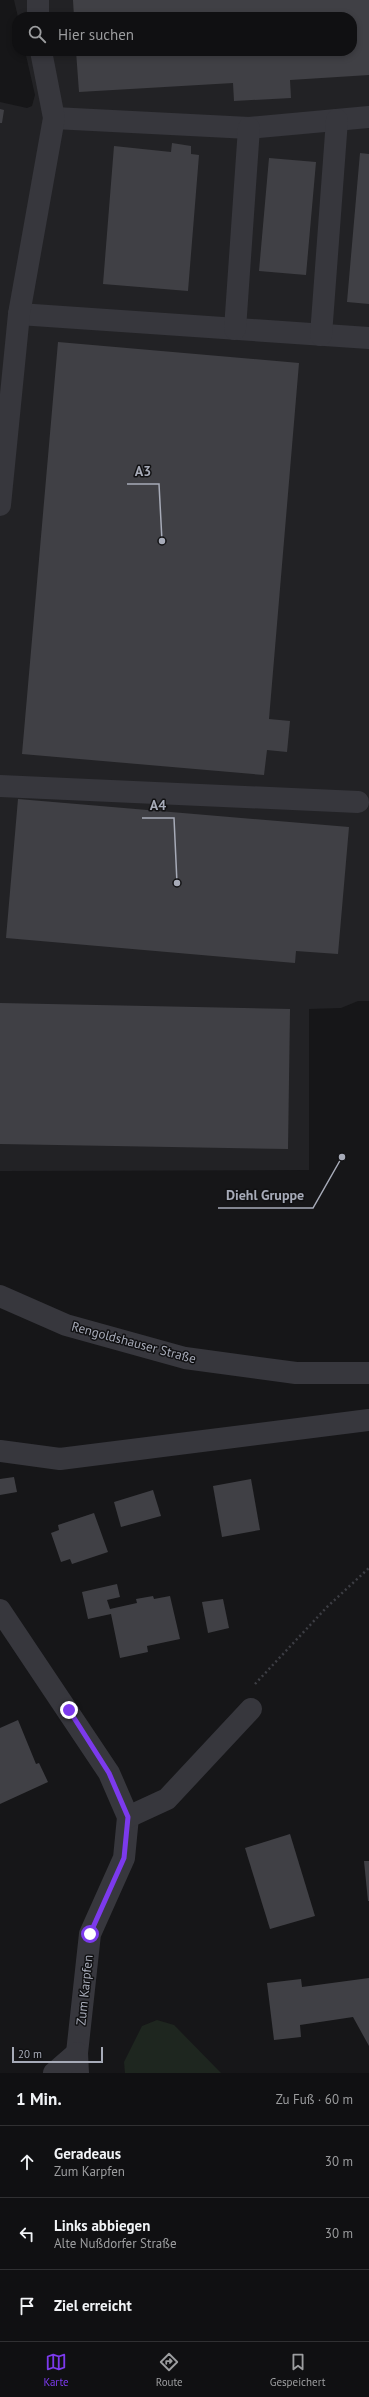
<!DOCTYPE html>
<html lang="de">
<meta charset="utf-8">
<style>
:root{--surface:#101012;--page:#19191b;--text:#f1f3f6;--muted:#9c9d9f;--line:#303032;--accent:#7c3aed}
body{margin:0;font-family:"PT Sans",sans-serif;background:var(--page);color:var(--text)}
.scale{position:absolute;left:12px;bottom:10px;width:91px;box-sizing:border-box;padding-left:4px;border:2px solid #a7abb8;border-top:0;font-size:11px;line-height:14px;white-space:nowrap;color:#a7abb8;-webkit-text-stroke:3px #111113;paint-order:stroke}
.stop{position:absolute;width:12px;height:12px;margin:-9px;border:3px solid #7c3aed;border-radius:50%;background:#fff}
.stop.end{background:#7c3aed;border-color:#fff;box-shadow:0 1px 4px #0008}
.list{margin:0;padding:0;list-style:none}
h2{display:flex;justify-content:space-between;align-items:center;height:52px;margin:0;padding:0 16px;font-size:17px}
h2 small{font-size:13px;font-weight:400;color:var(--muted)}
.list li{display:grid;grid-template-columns:26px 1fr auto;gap:12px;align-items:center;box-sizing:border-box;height:72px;padding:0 16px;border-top:1px solid var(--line)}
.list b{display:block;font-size:15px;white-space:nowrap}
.list p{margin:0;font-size:13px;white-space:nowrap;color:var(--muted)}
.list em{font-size:13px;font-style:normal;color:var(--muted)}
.icon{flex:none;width:22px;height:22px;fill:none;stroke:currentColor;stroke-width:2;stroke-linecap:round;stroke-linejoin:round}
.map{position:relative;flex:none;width:369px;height:2073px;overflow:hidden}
.search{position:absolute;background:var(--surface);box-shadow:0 2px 6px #0003;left:12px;right:12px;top:12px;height:44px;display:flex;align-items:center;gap:10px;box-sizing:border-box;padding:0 14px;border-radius:16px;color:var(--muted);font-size:15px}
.sheet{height:268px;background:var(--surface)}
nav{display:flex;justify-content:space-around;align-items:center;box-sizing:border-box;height:56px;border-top:1px solid var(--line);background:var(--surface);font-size:11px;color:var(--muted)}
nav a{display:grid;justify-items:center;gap:2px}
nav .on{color:var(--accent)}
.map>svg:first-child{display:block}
.built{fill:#222225}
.green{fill:#1e261f}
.building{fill:#404045}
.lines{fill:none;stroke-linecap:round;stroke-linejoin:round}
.path{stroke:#3d3e44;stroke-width:2.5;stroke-dasharray:2 3;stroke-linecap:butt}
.minor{stroke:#37373d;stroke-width:22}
.route{stroke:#7c3aed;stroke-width:5}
.labels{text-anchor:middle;stroke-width:3;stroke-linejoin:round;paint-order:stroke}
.street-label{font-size:13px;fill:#a7abb8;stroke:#111113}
.leader{fill:none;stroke:#a7abb8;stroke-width:1.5}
.callout-dot{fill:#a7abb8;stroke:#111113;stroke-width:1.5}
.callout-label{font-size:14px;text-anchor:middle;font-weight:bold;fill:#a7abb8;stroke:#111113;stroke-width:3;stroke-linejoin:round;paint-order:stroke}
</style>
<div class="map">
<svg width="369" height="2073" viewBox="0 0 369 2073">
<rect width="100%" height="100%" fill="#161618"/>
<polygon class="built" points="14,0 369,0 369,1001 358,1001 341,1008 309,1009 309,1170 0,1171 0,102 27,108 32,106 35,95 25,51 352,51 352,17 18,17"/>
<polygon class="green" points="157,2020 174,2025 221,2073 125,2073 124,2062 142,2026"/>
<g class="building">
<polygon points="73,0 369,0 369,75 290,80 291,98 234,101 233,83 79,92 76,51 352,51 352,17 74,17"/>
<polygon points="0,109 4,110 2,123 0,123"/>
<polygon points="172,143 191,146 191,154 199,155 188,291 103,284 114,146 171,152"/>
<polygon points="360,153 369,154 369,304 347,302"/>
<polygon points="269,158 316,162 306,275 259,271"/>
<polygon points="58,342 299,363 269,719 290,721 287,752 267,750 264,775 22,754"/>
<polygon points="18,799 349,827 338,954 296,951 295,963 6,938"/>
<polygon points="0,1003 290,1009 288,1149 0,1144"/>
<polygon points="14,1477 17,1492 0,1495 0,1479"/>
<polygon points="251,1479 260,1530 222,1537 213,1486"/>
<polygon points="153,1490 161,1516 121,1527 114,1502"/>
<polygon points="94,1513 108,1552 72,1564 70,1559 61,1562 51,1533 59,1530 58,1525"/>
<polygon points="117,1584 120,1597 107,1600 110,1609 137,1603 136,1599 153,1596 154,1599 170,1596 180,1639 147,1646 148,1652 120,1658 111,1614 88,1619 82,1592"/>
<polygon points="223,1599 229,1628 208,1633 202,1602"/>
<polygon points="18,1720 36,1764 39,1763 48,1782 0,1804 0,1728"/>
<polygon points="290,1834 315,1916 270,1929 245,1848"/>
<polygon points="364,1861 369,1861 369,1901 368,1901"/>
<polygon points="369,1978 369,2046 353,2017 300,2025 301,2037 274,2040 267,1983 301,1979 302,1987"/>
</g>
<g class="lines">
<polyline class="path" points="255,1684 327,1607 369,1568"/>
<g class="minor">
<polyline points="38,17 38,0"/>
<polyline points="54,118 249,128 369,117"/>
<polyline points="19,314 369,338"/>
<polyline points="235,329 249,128"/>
<polyline points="321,335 337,120"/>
<polyline points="0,505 19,314 54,118 41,51"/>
<polyline points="0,786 358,802"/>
<polyline points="0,1296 66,1325 185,1358 296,1373 369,1373"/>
<polyline points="0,1451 60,1459 369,1420"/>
<polyline points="0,1610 109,1773 128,1817 124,1858 90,1934 77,2053 78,2073"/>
<polyline points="128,1817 167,1799 251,1709"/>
<polyline points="54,2073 77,2053"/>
</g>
</g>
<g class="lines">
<polyline class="route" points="69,1710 109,1773 128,1817 124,1858 90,1934"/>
</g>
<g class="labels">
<g class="street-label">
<text transform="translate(134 1342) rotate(15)" y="5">Rengoldshauser Straße</text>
<text transform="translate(84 1990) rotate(-84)" y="5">Zum Karpfen</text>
</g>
</g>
<path class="leader" d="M162 541L159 484H127M177 883L174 818H142M342 1157L313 1208H218"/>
<g class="callout-dot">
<circle cx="162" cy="541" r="4"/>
<circle cx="177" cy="883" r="4"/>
<circle cx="342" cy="1157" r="4"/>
</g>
<g class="callout-label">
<text x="143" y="476">A3</text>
<text x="158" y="810">A4</text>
<text x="265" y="1200">Diehl Gruppe</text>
</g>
</svg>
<div class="scale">20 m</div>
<div class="stop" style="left:90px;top:1934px"></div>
<div class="stop end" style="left:69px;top:1710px"></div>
<div class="search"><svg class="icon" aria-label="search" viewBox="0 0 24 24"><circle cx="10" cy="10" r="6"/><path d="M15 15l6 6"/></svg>Hier suchen</div>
</div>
<section class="sheet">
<h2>1 Min.<small>Zu Fuß · 60 m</small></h2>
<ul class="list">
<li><svg class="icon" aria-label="ahead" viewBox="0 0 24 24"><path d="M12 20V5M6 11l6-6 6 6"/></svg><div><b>Geradeaus</b><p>Zum Karpfen</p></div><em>30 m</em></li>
<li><svg class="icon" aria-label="left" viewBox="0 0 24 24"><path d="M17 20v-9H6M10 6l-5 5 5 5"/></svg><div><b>Links abbiegen</b><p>Alte Nußdorfer Straße</p></div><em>30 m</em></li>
<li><svg class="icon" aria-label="arrive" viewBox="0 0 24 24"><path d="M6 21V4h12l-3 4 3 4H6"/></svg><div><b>Ziel erreicht</b></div></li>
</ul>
</section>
<nav>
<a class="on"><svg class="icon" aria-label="map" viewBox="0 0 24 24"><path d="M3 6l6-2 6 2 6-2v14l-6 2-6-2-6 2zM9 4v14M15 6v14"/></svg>Karte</a>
<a><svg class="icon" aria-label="directions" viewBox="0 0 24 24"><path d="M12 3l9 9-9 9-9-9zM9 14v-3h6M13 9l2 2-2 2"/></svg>Route</a>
<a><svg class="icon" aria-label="saved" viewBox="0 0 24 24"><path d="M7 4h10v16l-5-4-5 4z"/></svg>Gespeichert</a>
</nav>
